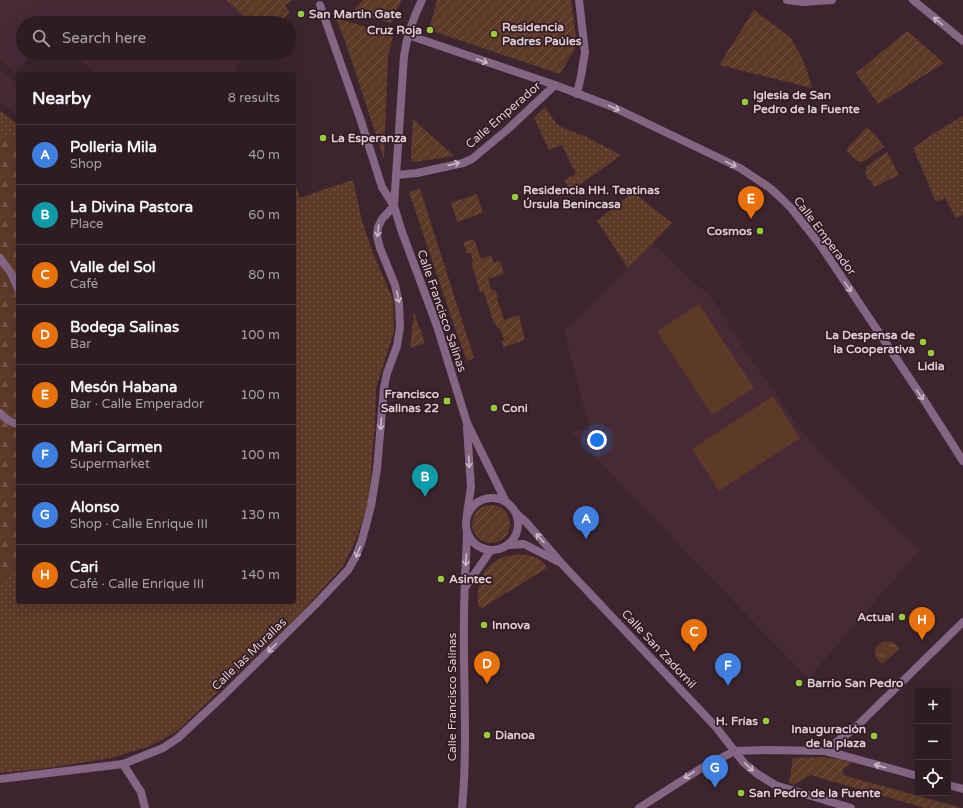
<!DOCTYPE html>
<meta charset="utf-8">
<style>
:root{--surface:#2d1c22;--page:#35252a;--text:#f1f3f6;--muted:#a7a1a5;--line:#483a40;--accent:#97cc38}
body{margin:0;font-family:"Varela Round",sans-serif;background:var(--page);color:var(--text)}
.controls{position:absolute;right:12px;bottom:12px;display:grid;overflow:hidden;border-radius:4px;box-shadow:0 4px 16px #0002}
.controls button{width:36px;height:36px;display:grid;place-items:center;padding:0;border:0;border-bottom:1px solid var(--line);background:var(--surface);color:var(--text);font:20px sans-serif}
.you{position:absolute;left:597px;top:440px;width:14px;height:14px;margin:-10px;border:3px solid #fff;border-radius:50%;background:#1a73e8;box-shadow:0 0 0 6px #1a73e833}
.badge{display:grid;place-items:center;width:26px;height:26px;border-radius:50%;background:var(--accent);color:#fff;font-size:13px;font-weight:700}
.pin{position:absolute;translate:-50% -33px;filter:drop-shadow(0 1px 2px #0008)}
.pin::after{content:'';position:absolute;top:21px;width:14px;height:12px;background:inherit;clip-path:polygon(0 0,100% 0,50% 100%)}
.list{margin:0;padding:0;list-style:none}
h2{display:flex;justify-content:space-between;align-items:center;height:52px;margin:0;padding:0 16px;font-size:17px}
h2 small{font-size:13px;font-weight:400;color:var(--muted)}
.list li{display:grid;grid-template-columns:26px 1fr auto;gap:12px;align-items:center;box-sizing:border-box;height:60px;padding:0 16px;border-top:1px solid var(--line)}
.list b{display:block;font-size:15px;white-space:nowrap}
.list p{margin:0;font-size:13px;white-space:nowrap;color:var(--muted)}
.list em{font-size:13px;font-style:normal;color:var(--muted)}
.icon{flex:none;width:22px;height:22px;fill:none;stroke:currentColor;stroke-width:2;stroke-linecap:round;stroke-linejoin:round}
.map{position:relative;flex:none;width:963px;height:808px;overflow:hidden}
.search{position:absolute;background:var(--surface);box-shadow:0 4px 16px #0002;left:16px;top:16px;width:280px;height:44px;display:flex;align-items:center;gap:10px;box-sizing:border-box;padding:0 14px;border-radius:22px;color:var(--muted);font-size:15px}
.panel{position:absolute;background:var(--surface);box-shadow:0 4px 16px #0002;left:16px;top:72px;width:280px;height:532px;border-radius:4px}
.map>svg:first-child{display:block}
.built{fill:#482a37}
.grass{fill:url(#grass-dots)}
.forest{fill:url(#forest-firs)}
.park{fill:url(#park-tufts)}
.garden{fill:url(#garden-furrows)}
.pitch{fill:#5d3a28}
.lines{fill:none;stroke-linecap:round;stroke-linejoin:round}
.street{stroke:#846583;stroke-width:8}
.oneway{stroke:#cbb8c3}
.poi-dot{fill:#97cc38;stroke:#321b25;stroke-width:1.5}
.labels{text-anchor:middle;stroke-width:3.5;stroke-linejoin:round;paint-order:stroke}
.poi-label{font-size:12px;font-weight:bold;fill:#ddcdd3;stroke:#321b25;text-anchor:start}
.street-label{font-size:12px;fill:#ddcdd3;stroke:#321b25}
</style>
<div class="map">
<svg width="963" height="808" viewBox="0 0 963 808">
<defs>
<pattern id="grass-dots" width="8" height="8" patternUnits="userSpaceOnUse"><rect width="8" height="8" fill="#5d3a28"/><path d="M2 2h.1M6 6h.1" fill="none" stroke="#745546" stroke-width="1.8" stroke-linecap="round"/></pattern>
<pattern id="forest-firs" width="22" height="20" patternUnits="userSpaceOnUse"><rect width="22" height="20" fill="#5d3a28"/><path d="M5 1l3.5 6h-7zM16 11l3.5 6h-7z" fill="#745546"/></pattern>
<pattern id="park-tufts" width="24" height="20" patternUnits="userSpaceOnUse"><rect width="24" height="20" fill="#5d3a28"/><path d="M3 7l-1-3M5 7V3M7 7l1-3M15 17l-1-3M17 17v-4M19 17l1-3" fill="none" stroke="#745546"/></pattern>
<pattern id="garden-furrows" width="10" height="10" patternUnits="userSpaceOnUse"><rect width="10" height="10" fill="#5d3a28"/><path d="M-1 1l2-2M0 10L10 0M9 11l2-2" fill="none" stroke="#745546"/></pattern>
</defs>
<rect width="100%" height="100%" fill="#3c252e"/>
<g class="built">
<polygon points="0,0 226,0 252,23 23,23 23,53 31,53 16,72 0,60"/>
<polygon points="70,53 251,53 235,67 235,74 98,74"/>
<polygon points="0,71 18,84 18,116 0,103"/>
<polygon points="653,243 693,283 708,293 753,362 804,434 854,487 920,550 818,667 809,680 570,431 590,430 564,331"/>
</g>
<g class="grass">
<polygon points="545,107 557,125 586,137 621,155 571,191 564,180 576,174 562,145 549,150 534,118"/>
<polygon points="0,111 18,124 18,602 294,602 294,179 300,198 325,189 353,180 362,221 373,253 393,300 394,332 376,388 375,425 368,503 356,540 343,566 303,611 176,732 150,746 111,758 42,769 0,773"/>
<polygon points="963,116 963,215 956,218 945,198 936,202 913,148 936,132"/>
<polygon points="633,192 672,223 653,243 628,268 597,221"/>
</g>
<polygon class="forest" points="18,137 18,567 0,587 0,138"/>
<path class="park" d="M884 641 892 642 900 649 882 664C873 656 871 648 884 641Z"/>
<g class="garden">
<polygon points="226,0 292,0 285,5 290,12 281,21 283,23 252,23"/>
<polygon points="363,0 402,0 397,9 392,23 352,12"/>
<polygon points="437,0 571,0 577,45 560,74 429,30"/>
<polygon points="754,10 790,37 801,56 808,74 812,88 719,65"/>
<polygon points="336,18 393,35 388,57 384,159 346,44"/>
<polygon points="907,31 944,63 878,104 856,73"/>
<polygon points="413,119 454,156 414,162 412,161 411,155"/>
<polygon points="867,127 877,137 884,147 863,162 857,161 846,150"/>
<path d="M887 152 899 175 874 187 870 180H868C865 175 865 171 867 166Z"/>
<polygon points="420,189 474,358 467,361 457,334 409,192"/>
<polygon points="477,194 483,213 457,222 451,203"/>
<polygon points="474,239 481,259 491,255 494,263 500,261 504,274 488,279 492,291 495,290 498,298 497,299 504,320 519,315 525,340 503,347 501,341 504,340 500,328 497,328 495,323 494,323 484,293 480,292 471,262 473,262 471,253 467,253 463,242"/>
<polygon points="414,312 425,343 410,348"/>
<circle cx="491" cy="524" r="19"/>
<path d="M521 554C533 556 541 557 547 568L482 608 478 606C478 601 477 596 478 591 482 565 497 556 521 554Z"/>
<polygon points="822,757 839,759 852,762 851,764 843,769 843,775 962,808 925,808 810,775 793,785 789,783 793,758"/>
</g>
<g class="pitch">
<polygon points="699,304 754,388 712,415 657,331"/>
<polygon points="773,396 800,438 719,491 692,449"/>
</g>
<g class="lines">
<g class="street">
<polyline points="787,0 803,2 832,0"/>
<polyline points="913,0 963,41"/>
<polyline points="320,5 361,121 380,181 382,187 394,206 402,232 437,326 467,423 506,502"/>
<polyline points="408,35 555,85 613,107 740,168 770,188 781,198 791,208 821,246 924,400 963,461"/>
<polyline points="577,94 581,76 585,52 579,0"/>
<polyline points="396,175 417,173 463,163 472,159 508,129 555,85"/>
<path d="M394 206 404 56C407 36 413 18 422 0"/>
<polyline points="0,258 11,273 18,289"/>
<path d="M0 413C5 418 11 423 18 424"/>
<polyline points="467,428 471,487 467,514"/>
<circle cx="492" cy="524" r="26"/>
<polyline points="516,513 527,523 563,565 715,726 744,763 756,773 775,785 851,808"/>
<polyline points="509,545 524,544 559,562"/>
<polyline points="466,586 491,550"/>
<polyline points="834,744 856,727 963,622"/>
<polyline points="123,764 141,792 145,808"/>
<polyline points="0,779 123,764 163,748 178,738 223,696 315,605 348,570 356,556 362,540 371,506 377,469 384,388 387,373 397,346 400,327 399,304 395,285 380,248 377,236 378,227 382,219 394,206"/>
<polyline points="948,785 963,789"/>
<path d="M462 808C468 745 463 682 464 619 464 590 466 562 467 533"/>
<polyline points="639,808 703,767 735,751 768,750 825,751 845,756 918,776"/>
</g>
</g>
<defs><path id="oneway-shaft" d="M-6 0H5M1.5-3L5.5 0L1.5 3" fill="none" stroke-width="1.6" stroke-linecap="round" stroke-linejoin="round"/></defs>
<g class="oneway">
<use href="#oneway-shaft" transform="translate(938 21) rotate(-141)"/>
<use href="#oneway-shaft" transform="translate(482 61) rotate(19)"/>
<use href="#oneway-shaft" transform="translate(614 108) rotate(24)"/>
<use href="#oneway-shaft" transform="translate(454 164) rotate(-13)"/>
<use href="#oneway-shaft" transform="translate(731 164) rotate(26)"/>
<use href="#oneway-shaft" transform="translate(378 231) rotate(97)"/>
<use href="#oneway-shaft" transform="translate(848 287) rotate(56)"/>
<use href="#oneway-shaft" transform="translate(398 297) rotate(78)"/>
<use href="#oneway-shaft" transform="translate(920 395) rotate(56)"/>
<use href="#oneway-shaft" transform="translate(381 424) rotate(95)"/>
<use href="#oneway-shaft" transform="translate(469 462) rotate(87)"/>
<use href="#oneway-shaft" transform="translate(540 538) rotate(-131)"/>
<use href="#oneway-shaft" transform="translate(358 552) rotate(112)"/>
<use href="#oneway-shaft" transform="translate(466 560) rotate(93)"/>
<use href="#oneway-shaft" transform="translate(272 648) rotate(135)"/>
<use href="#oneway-shaft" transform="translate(880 766) rotate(-164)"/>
<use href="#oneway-shaft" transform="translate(749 767) rotate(44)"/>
<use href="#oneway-shaft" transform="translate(689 775) rotate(147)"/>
</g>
<g class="poi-dot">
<circle cx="301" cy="14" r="4"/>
<circle cx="430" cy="30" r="4"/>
<circle cx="494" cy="34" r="4"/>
<circle cx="745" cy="102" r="4"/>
<circle cx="323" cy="138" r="4"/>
<circle cx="515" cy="197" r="4"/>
<circle cx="760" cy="231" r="4"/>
<circle cx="923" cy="342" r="4"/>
<circle cx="931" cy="353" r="4"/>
<rect x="443" y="397" width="8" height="8" rx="2"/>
<circle cx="494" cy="408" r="4"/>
<circle cx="441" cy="579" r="4"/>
<circle cx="902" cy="617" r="4"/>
<circle cx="484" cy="625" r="4"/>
<circle cx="799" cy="683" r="4"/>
<circle cx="766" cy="721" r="4"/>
<circle cx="487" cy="735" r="4"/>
<circle cx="874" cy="736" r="4"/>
<circle cx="741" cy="793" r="4"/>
</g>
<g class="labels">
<g class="poi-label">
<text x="309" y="18">San Martin Gate</text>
<text x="502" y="31">Residencia<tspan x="502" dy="14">Padres Paúles</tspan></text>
<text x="422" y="34" text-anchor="end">Cruz Roja</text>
<text x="753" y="99">Iglesia de San<tspan x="753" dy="14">Pedro de la Fuente</tspan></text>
<text x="331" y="142">La Esperanza</text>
<text x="523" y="194">Residencia HH. Teatinas<tspan x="523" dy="14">Úrsula Benincasa</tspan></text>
<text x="752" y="235" text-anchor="end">Cosmos</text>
<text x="915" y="339" text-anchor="end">La Despensa de<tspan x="915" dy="14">la Cooperativa</tspan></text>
<text x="931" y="370" text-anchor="middle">Lidia</text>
<text x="439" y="398" text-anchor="end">Francisco<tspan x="439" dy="14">Salinas 22</tspan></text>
<text x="502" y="412">Coni</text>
<text x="449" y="583">Asintec</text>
<text x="894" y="621" text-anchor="end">Actual</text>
<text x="492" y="629">Innova</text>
<text x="807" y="687">Barrio San Pedro</text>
<text x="758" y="725" text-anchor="end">H. Frías</text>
<text x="866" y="733" text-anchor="end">Inauguración<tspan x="866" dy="14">de la plaza</tspan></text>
<text x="495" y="739">Dianoa</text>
<text x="749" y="797">San Pedro de la Fuente</text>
</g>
<g class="street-label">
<text transform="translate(503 115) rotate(-41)" y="4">Calle Emperador</text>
<text transform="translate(825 236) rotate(53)" y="4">Calle Emperador</text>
<text transform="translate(442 311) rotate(71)" y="4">Calle Francisco Salinas</text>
<text transform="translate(659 649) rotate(47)" y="4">Calle San Zadornil</text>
<text transform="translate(249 654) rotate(-44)" y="4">Calle las Murallas</text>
<text transform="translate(452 697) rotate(-90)" y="4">Calle Francisco Salinas</text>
</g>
</g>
</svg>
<div class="controls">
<button>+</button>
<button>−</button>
<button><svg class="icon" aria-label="locate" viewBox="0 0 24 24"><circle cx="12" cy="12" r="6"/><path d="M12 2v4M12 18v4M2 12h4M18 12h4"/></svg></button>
</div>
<div class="you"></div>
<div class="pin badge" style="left:586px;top:539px;background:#3f7fe0">A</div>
<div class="pin badge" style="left:425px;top:497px;background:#0f9aa8">B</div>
<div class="pin badge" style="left:694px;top:652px;background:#e8710a">C</div>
<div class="pin badge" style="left:487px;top:684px;background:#e8710a">D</div>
<div class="pin badge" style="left:751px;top:219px;background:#e8710a">E</div>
<div class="pin badge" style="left:728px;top:686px;background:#3f7fe0">F</div>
<div class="pin badge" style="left:715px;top:788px;background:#3f7fe0">G</div>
<div class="pin badge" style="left:922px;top:640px;background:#e8710a">H</div>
<div class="search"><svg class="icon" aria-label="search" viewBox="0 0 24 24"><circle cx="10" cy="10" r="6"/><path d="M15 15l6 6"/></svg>Search here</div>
<section class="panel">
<h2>Nearby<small>8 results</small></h2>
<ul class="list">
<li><span class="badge" style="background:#3f7fe0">A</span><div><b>Polleria Mila</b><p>Shop</p></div><em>40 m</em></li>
<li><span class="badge" style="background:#0f9aa8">B</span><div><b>La Divina Pastora</b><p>Place</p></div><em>60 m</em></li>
<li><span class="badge" style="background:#e8710a">C</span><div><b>Valle del Sol</b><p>Café</p></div><em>80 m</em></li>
<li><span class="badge" style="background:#e8710a">D</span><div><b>Bodega Salinas</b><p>Bar</p></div><em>100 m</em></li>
<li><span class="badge" style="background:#e8710a">E</span><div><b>Mesón Habana</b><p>Bar · Calle Emperador</p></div><em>100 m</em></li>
<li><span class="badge" style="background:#3f7fe0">F</span><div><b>Mari Carmen</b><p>Supermarket</p></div><em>100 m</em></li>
<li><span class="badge" style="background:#3f7fe0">G</span><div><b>Alonso</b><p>Shop · Calle Enrique III</p></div><em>130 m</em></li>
<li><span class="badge" style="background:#e8710a">H</span><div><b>Cari</b><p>Café · Calle Enrique III</p></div><em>140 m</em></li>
</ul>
</section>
</div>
